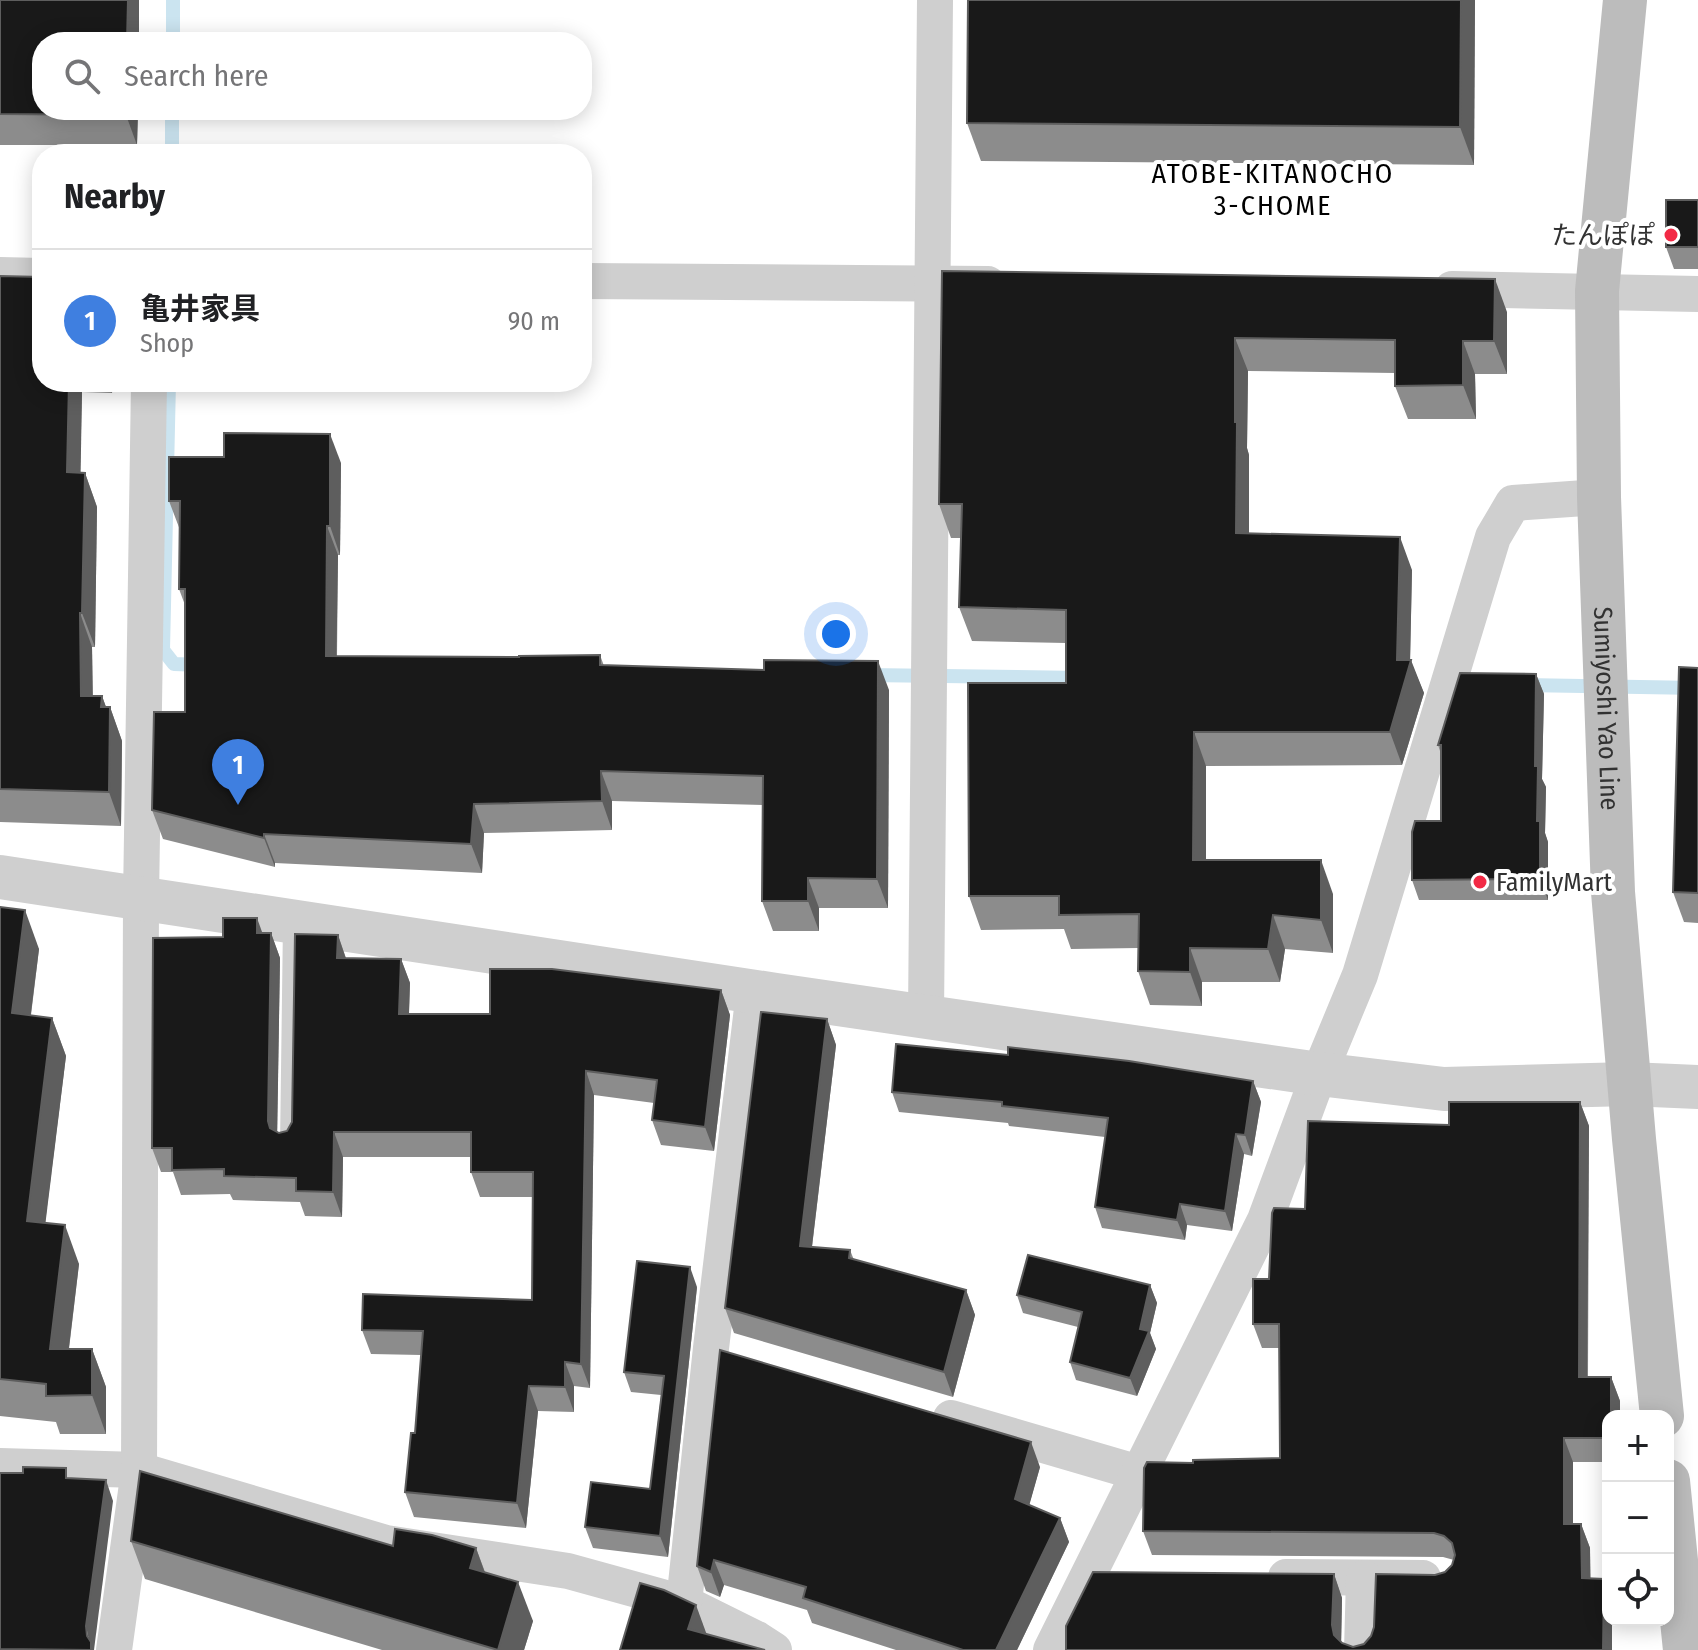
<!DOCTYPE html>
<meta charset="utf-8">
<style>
:root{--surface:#fff;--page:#f2f2f2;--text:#202124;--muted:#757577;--line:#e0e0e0;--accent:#f22a45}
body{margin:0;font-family:"Fira Sans Condensed","Noto Sans JP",sans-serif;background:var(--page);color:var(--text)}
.controls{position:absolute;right:24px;bottom:24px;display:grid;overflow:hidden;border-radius:16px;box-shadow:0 4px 20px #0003}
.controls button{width:72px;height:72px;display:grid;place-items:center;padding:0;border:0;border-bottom:2px solid var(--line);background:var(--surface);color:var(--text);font:40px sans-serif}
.you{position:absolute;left:836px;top:634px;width:28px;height:28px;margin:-20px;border:6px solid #fff;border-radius:50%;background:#1a73e8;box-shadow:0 0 0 12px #1a73e833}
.badge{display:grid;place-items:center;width:52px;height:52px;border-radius:50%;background:var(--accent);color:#fff;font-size:26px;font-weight:700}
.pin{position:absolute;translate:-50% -66px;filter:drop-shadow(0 2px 4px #0008)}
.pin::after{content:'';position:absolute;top:42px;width:28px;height:24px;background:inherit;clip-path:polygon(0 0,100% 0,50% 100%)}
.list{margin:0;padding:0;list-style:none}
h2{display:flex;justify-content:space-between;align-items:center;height:104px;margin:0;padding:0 32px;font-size:34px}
h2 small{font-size:26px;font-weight:400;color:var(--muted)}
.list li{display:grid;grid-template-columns:52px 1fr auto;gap:24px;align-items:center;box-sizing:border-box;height:144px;padding:0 32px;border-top:2px solid var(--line)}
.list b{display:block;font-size:30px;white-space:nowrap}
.list p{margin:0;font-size:26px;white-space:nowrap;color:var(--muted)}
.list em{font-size:26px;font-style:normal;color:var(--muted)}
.icon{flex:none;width:44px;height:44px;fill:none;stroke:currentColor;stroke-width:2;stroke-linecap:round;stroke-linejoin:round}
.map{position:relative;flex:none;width:1698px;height:1650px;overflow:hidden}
.search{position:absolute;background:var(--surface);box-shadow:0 4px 20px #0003;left:32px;top:32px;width:560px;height:88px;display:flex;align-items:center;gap:20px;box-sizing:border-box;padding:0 28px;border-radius:32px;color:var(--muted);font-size:30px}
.panel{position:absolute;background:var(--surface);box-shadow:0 4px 20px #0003;left:32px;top:144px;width:560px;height:248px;border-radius:32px}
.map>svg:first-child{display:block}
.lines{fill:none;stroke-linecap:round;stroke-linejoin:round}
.stream{stroke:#cbe4f0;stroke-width:14}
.service{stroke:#cfcfcf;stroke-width:18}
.minor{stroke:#cfcfcf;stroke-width:36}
.tertiary{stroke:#cfcfcf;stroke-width:44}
.secondary{stroke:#bcbcbc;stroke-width:44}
.wall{fill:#8c8c8c}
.shaded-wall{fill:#5e5e5e}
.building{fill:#191919;stroke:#5e5e5e;stroke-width:2}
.poi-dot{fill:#f22a45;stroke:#fff;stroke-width:3}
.labels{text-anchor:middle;stroke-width:8;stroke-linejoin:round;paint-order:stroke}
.poi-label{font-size:26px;fill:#323232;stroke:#fff;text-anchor:end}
.street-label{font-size:26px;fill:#323232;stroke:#fff}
.neighbourhood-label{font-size:28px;letter-spacing:2px;fill:#000;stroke:#fff}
</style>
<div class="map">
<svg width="1698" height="1650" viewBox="0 0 1698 1650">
<rect width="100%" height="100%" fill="#fff"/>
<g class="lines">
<g class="stream">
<polyline points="173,42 173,0"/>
<polyline points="172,154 172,110"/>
<polyline points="169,382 163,650 174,664 202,665"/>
<polyline points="867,675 1082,678"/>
<polyline points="1522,685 1698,688"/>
</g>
<polyline class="service" points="289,1146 292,922"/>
<g class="minor">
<polyline points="0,275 42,276"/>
<polyline points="582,281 988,284"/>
<polyline points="1452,289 1698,294"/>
<polyline points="926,1017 935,0"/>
<polyline points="951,1418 1139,1473"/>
<polyline points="0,1466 139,1470 386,1543 568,1571 684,1603 757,1639 774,1650"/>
<polyline points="1286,1577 1423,1578"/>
<polyline points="684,1603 711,1348 754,992"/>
<polyline points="114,1650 139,1470 141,899 149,382"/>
<polyline points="1051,1650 1265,1220 1319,1074 1360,975 1493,537 1513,503 1599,497"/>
<polyline points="1362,1650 1364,1578"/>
</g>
<polyline class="tertiary" points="0,877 776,995 1319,1074 1444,1089 1629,1084 1698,1087"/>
<g class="secondary">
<path id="s1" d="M1625 0 1597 291 1599 497 1613 892 1634 1139 1662 1416"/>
<polyline points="1668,1481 1685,1650"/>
</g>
</g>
<g class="wall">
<polygon points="0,0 139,0 139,42 42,42 138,110 137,145 0,145"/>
<polygon points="1475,0 1474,165 981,161 967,123"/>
<polygon points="1698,200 1698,269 1674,269 1666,247"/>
<polygon points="942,271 1507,312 1507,374 1475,374 1476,419 1408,419 1395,386 1395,373 1248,371 1247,448 1249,455 1249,533 1412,570 1410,660 1424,693 1402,765 1206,766 1206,860 1333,894 1333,953 1285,949 1280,982 1202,982 1202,1006 1150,1005 1138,971 1138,948 1071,949 1064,929 981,930 969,896 1066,683 1066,643 972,641 959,607 961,538 951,538 939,504"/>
<polygon points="0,276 42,382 113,382 112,393 82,392 80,473 85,473 97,507 95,647 92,647 93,696 102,696 106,707 110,707 122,741 121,826 0,822"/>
<polygon points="341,463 340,555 338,555 337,656 519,657 600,655 604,666 889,690 888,908 819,908 819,931 773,931 762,901 763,805 612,801 612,830 484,833 482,873 275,863 275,867 163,839 152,810 185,712 185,605 179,589 180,530 169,501"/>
<polygon points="1698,668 1698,923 1684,922 1673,892"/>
<polygon points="1536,674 1544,694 1542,779 1546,787 1545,833 1548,842 1548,900 1419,900 1412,880 1441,821 1441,754 1438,745"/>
<polygon points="0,907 39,949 31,1015 52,1018 66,1056 45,1223 79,1264 69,1349 92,1349 106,1387 106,1434 60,1434 56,1422 0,1416"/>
<polygon points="263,933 271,933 280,958 277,1132 279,1133 287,1131 292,1122 338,935 346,958 401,959 410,983 409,1014 490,1014 721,990 730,1015 714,1151 661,1145 652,1120 654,1103 594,1095 590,1388 574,1386 574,1412 538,1411 526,1528 414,1517 405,1492 415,1433 421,1355 371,1354 362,1330 532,1300 533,1197 480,1197 471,1172 471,1157 343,1157 342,1217 305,1216 300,1202 233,1200 230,1194 181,1195 173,1172 161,1172 152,1148 223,937"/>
<polygon points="827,1019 836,1045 812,1247 850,1250 854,1260 966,1290 975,1315 953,1397 734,1333 725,1308"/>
<polygon points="1253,1081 1261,1102 1252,1156 1244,1154 1232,1231 1187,1225 1185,1240 1102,1228 1095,1207 1105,1137 1009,1126 1008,1123 899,1112 892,1092"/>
<polygon points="1580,1102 1589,1126 1588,1377 1611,1377 1620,1401 1620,1416 1608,1416 1608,1462 1573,1462 1573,1524 1581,1524 1590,1548 1590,1578 1604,1579 1608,1591 1608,1620 1612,1620 1612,1650 1066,1650 1334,1574 1342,1598 1341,1643 1353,1647 1364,1644 1435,1575 1445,1572 1452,1565 1454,1560 1443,1557 1152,1555 1143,1531 1193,1463 1280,1458 1279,1348 1262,1348 1253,1324 1269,1279 1305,1209 1449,1125"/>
<polygon points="1150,1285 1157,1303 1150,1333 1156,1349 1137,1396 1076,1380 1070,1362 1078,1327 1023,1313 1017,1295"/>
<polygon points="697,1287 668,1557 593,1548 585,1527 650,1489 661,1395 631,1392 624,1372"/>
<polygon points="1040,1467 1029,1505 1060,1518 1069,1542 1017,1650 896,1650 812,1623 807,1610 724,1585 720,1597 706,1591 697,1566"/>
<polygon points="131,1541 476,1548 485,1572 533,1621 524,1650 382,1650 145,1579"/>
</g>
<g class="shaded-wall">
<polygon points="128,0 139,0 139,42 127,42"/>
<polygon points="1461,0 1475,0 1474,165 1460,127"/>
<polygon points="126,110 138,110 137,145 126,115"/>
<polygon points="1495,279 1507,312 1507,374 1494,341"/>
<polygon points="1235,338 1248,371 1247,448 1249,455 1249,567 1236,533 1235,422"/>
<polygon points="1463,341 1475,374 1476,419 1463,385"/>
<polygon points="69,382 78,382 82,392 80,507 67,472"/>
<polygon points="108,382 113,382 112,393"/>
<polygon points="330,434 341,463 340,555 330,526"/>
<polygon points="85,473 97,507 95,647 82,613"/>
<polygon points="327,526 338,555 336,685 326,656"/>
<polygon points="1400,537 1412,570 1410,664 1411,660 1424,693 1402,765 1390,732 1397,660"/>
<polygon points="80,613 92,647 93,730 81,696"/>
<polygon points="878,661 889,690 888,908 877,879"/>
<polygon points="1536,674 1544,694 1542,779 1546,787 1545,833 1548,842 1548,900 1540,879 1537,821 1535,766"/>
<polygon points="102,696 110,718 110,707 122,741 121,826 109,792 101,707"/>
<polygon points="1194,732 1206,766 1206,894 1193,860"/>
<polygon points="601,771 612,801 612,830 602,801"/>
<polygon points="474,804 484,833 482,873 471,844"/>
<polygon points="264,834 275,863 275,867 264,838"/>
<polygon points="1321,860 1333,894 1333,953 1321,920"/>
<polygon points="808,878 819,908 819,931 808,901"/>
<polygon points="25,910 39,949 26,1052 12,1013"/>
<polygon points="1273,915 1285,949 1280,982 1268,949"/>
<polygon points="257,918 266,943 257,933"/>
<polygon points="271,933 280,958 277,1146 268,1121"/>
<polygon points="338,935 346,959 337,958"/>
<polygon points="1190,948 1202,982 1202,1006 1190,972"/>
<polygon points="401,959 410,983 408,1039 399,1014"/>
<polygon points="721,990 730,1015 714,1151 705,1127"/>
<polygon points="52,1018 66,1056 41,1259 27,1221"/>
<polygon points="827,1019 836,1045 809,1271 800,1246"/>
<polygon points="586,1071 594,1095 590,1388 581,1364"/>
<polygon points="1253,1081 1261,1102 1252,1156 1245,1135"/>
<polygon points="1580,1102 1589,1126 1587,1401 1579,1377"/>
<polygon points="334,1132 343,1157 342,1217 333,1192"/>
<polygon points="1236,1134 1244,1154 1232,1231 1225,1211"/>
<polygon points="1180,1204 1187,1225 1185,1240 1177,1220"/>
<polygon points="65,1225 79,1264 64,1388 50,1349"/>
<polygon points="690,1267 697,1287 668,1557 660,1536"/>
<polygon points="1150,1285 1157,1303 1150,1333 1156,1349 1137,1396 1130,1378 1140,1329"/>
<polygon points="966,1290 975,1315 953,1397 944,1372"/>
<polygon points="92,1349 106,1387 106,1434 92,1395"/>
<polygon points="565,1362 574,1386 574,1412 565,1387"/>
<polygon points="1611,1377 1620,1401 1620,1416 1611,1416"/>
<polygon points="529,1386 538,1411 526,1528 517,1503"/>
<polygon points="1564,1438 1573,1462 1573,1548 1564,1524"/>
<polygon points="1031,1442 1040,1467 1024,1524 1015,1499"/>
<polygon points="106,1480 113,1501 94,1650 91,1650 86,1626"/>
<polygon points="1060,1518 1069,1542 1017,1650 996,1650"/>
<polygon points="1581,1524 1590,1548 1591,1602 1582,1578"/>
<polygon points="476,1548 490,1587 470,1568"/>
<polygon points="714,1560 724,1585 720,1597 711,1572"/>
<polygon points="1334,1574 1342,1598 1341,1650 1334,1635 1332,1625"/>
<polygon points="1604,1579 1608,1591 1608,1620 1612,1620 1612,1650 1603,1650"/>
<polygon points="518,1582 533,1621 524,1650 498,1650"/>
<polygon points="696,1605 708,1638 688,1629"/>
</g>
<g class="building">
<polygon points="0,0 128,0 127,42 42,42 42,110 126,110 126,115 0,114"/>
<polygon points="968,0 1461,0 1460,127 967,123"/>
<rect x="1666" y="200" width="32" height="47"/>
<polygon points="942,271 1495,279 1494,341 1463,341 1463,385 1395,386 1395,340 1235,338 1235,422 1237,422 1236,533 1400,537 1397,660 1411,660 1390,732 1194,732 1193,860 1321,860 1321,920 1273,915 1268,949 1190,948 1190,972 1138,971 1139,914 1059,915 1059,896 969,896 968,683 1066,683 1066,610 959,607 962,504 939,504"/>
<polygon points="0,276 42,277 42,382 69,382 67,472 85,473 82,613 80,613 81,696 102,696 101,707 110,707 109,792 0,789"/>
<polygon points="224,433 330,434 330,526 327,526 326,656 519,657 519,656 600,655 600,665 764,670 764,660 878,661 877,879 808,878 808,901 762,901 763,776 601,771 602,801 474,804 471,844 264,834 264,838 152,810 154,712 185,712 185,589 179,589 180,501 169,501 169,457 224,457"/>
<polygon points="1679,667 1698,668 1698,893 1673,892"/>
<polygon points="1460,673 1536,674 1535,766 1538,766 1537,821 1540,821 1540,879 1412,880 1412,832 1415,821 1441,821 1441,745 1438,745"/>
<polygon points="0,907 25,910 12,1013 52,1018 27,1221 65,1225 50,1349 92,1349 92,1395 46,1396 46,1384 0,1379"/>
<polygon points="223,918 257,918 257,933 271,933 268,1121 270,1128 279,1133 287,1131 292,1122 295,934 338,935 337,958 401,959 399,1014 490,1014 490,969 552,969 721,990 705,1127 652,1120 657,1080 586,1071 581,1364 565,1362 565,1387 529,1386 517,1503 405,1492 411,1433 415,1433 423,1331 362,1330 363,1294 532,1300 533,1172 471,1172 471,1132 334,1132 333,1192 296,1191 296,1178 224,1176 224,1169 172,1170 172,1148 152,1148 153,938 223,937"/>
<polygon points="761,1012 827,1019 800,1246 850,1250 849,1258 966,1290 944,1372 725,1308"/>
<polygon points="896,1044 1008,1055 1008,1047 1129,1061 1253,1081 1245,1135 1236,1134 1225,1211 1180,1204 1177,1220 1095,1207 1108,1118 1002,1106 1002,1102 892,1092"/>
<polygon points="1449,1102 1580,1102 1579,1377 1611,1377 1611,1416 1608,1416 1608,1438 1564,1438 1564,1524 1581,1524 1582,1578 1604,1579 1603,1650 1066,1650 1066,1626 1093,1572 1334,1574 1332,1625 1334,1635 1342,1643 1353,1647 1364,1644 1371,1636 1374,1627 1376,1574 1435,1575 1445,1572 1452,1565 1455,1555 1452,1543 1444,1536 1434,1533 1143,1531 1144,1468 1147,1462 1193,1463 1193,1460 1280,1458 1279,1324 1253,1324 1253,1279 1269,1279 1272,1213 1274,1208 1305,1209 1308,1121 1449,1125"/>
<polygon points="1028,1255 1150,1285 1140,1329 1149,1331 1130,1378 1070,1362 1082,1312 1017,1295"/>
<polygon points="637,1261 690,1267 660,1536 585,1527 591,1482 650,1489 664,1376 624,1372"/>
<polygon points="720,1350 1031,1442 1015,1499 1060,1518 996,1650 963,1650 803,1598 806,1587 714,1560 711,1572 697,1566"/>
<polygon points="23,1467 66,1468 66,1478 106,1480 86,1626 87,1636 91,1642 91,1650 0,1649 0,1473 23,1473"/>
<polygon points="140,1471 393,1546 395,1529 432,1535 476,1548 470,1568 518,1582 498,1650 131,1541"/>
<polygon points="640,1583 664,1590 696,1605 688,1629 765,1650 620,1650"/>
</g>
<g class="poi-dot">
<circle cx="1671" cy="235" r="8"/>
<circle cx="1480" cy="882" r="8"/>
</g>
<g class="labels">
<g class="poi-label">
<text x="1655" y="244">たんぽぽ</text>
<text x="1496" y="891" text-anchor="start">FamilyMart</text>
</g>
<g class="street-label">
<text dy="9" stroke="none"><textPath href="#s1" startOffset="710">Sumiyoshi Yao Line</textPath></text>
</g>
<g class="neighbourhood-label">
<text x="1273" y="183">ATOBE-KITANOCHO<tspan x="1273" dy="32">3-CHOME</tspan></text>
</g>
</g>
</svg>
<div class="controls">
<button>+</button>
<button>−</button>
<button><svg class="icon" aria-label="locate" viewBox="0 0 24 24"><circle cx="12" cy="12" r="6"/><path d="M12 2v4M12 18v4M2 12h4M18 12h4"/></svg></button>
</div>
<div class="you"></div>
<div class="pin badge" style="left:238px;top:805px;background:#3f7fe0">1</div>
<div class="search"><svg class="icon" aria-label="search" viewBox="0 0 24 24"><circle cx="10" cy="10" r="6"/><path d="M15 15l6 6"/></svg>Search here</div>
<section class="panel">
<h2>Nearby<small></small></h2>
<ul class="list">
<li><span class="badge" style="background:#3f7fe0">1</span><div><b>亀井家具</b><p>Shop</p></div><em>90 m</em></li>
</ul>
</section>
</div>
